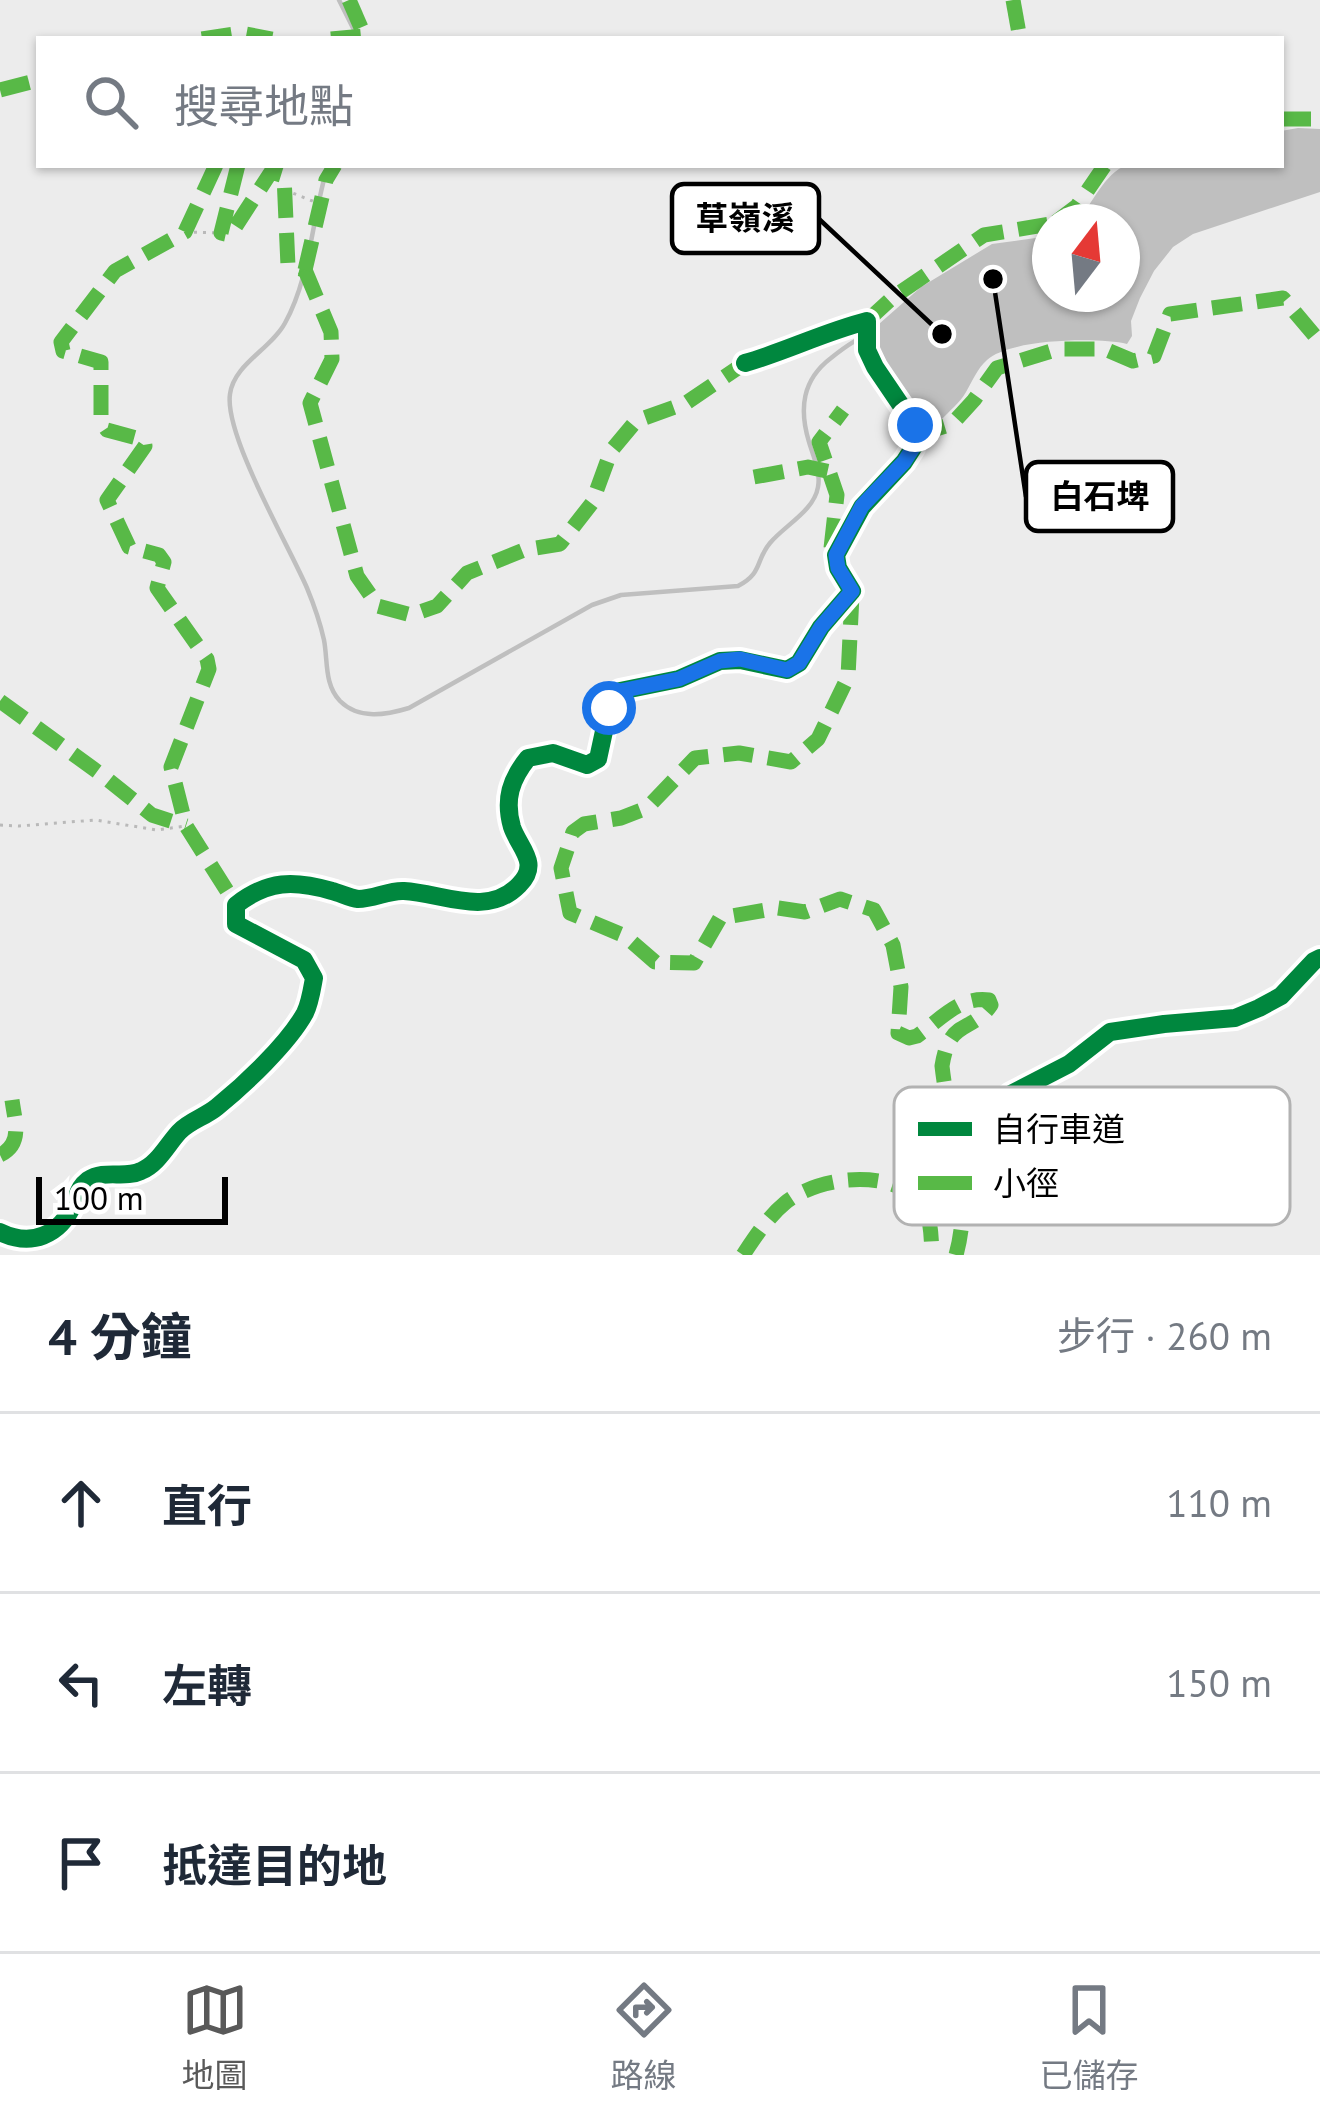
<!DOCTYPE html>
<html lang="zh-TW">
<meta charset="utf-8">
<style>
:root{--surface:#fff;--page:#f2f2f3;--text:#1f2937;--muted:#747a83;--line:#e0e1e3;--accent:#595959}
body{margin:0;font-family:"PT Sans","Noto Sans TC",sans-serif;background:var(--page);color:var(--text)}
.compass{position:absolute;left:1032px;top:204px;width:108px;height:108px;border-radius:50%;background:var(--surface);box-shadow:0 3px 9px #0004;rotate:16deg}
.scale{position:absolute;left:36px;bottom:30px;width:192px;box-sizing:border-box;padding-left:12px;border:6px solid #000;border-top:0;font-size:33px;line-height:42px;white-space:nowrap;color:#000;-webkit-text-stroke:9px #fff;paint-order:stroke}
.stop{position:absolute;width:36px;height:36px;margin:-27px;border:9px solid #1a73e8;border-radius:50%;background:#fff}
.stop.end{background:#1a73e8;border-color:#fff;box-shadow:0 3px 12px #0008}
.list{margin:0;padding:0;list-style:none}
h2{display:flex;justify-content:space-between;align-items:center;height:156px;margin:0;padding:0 48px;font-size:51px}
h2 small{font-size:39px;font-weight:400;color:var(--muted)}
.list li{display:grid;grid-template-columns:78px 1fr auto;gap:36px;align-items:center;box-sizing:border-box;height:180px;padding:0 48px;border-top:3px solid var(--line)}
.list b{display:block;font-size:45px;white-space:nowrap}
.list em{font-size:39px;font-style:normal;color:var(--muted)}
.icon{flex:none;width:66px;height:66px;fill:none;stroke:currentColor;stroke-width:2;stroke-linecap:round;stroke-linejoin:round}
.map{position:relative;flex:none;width:1320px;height:1255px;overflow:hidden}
.search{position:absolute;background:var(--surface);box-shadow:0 3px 9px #0004;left:36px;right:36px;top:36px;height:132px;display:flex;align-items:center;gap:30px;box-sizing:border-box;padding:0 42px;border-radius:0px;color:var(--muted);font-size:45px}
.sheet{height:696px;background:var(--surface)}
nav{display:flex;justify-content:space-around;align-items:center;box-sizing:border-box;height:168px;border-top:3px solid var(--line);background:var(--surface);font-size:33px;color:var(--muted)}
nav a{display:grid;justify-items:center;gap:6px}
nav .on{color:var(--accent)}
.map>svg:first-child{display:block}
.green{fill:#ececec;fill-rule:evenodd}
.water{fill:#bfbfbf}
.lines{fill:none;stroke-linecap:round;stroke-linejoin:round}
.stream{stroke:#bfbfbf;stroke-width:4.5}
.path{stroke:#b9b9b9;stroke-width:3;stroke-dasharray:3 6;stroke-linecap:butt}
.minor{stroke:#bebebe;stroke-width:10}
.quiet{stroke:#58b947;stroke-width:15;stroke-dasharray:30 15;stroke-linecap:butt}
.cycleway-casing{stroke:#fff;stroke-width:26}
.cycleway{stroke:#00873e;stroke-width:18}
.route{stroke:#1a73e8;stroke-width:15}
.key{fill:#fff;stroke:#b2b2b2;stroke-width:3}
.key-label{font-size:33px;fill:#000}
.leader{fill:none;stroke:#000;stroke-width:4.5}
.callout-dot{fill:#000;stroke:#fff;stroke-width:4.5}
.callout{fill:#fff;stroke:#000;stroke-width:4.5}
.callout-label{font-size:33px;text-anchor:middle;font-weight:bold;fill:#000}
</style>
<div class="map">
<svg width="1320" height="1255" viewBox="0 0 1320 1255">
<rect width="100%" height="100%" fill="#fff"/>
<path class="green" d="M0 0H1320V1255H0ZM39 39H1281V165H39ZM1050 222H1122V294H1050Z"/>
<path class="water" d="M1298 128 1320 129V192L1193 234 1173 247 1154 271 1140 298 1131 321 1132 336 1127 344C1097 337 1009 339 987 360 977 369 973 380 966 392 960 403 949 411 941 420 906 411 893 370 876 342L879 324 921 287 992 244 1050 236V294H1122V222H1076C1093 204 1104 173 1127 165H1281V131Z"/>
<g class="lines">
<g class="stream">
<polyline points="339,0 354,30 355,39"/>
<path d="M328 165C312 216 311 276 285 323 271 349 234 364 230 394 224 435 289 546 307 588 314 605 320 622 324 640 328 661 324 684 340 701 359 720 386 715 409 708L592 605 621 595 738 586C763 573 755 561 770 543 785 525 814 511 818 487 821 471 813 456 809 442 799 409 802 380 831 358 846 346 860 336 879 331"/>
</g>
<g class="path">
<polyline points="285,190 320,204"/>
<polyline points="185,232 221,233"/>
<polyline points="0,825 19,826 95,820 157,830 186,826"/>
</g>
<g class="minor">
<polyline points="964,1193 981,1124 991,1109 1011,1094 1069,1064 1110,1032 1164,1024 1235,1018 1259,1008 1281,996 1314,961 1320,958"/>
<path d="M0 1232C31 1247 60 1236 74 1203 79 1193 78 1188 88 1180 105 1169 124 1179 141 1171 158 1164 167 1145 179 1132 189 1121 205 1117 217 1107 244 1085 288 1044 305 1013 310 1003 312 989 314 978L304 960 236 924V905C268 880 294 880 332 891 340 893 350 898 358 899 374 899 389 890 404 891 442 893 487 918 519 885 541 863 519 848 512 827 504 799 511 779 528 758L553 753 587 765 598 759 609 708 620 691 679 679 720 661 740 660 787 670 799 663 821 627 852 591 838 568 836 555 862 507 904 462 913 448 916 435 915 426 875 367 867 350V321C824 332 787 351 745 363"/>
</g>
<g class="quiet">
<polyline points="349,0 366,39"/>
<polyline points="1013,0 1020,39"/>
<polyline points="202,39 240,33 272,39"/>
<polyline points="331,39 364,36"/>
<polyline points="0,90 39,80"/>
<polyline points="1281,119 1320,119"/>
<polyline points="216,165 185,232 115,271 61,342 63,351 101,362 101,421 107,430 144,440 145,446 107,500 129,547 159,555 164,562 157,588 207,659 209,669 171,767 186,826 236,905"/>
<polyline points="238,165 221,233 230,235 271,172 284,176 288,266 305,270"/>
<polyline points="1056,222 1077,206 1105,165"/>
<polyline points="305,270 331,332 332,359 310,403 357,576 378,606 411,615 437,606 467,573 524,550 560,544 592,503 611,451 636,421 686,403 745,363"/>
<polyline points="305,270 326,180 335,165"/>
<polyline points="867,321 892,298 984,235 1050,224"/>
<polyline points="916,435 952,424 974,400 997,368 1058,349 1105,349 1133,361 1154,356 1170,314 1283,298 1320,342"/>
<polyline points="754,477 808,467 831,472"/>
<polyline points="831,548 837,495 819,442 843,410"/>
<path d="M852 595 848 677 818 739 791 762 739 753 695 758 647 808 621 818 584 824 573 832 561 868 570 913 625 936 655 962 694 963 720 918 778 908 805 912 840 899 874 910 893 945 901 987 898 1033 909 1038 917 1036C940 1020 959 996 989 1000L991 1005C970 1035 950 1017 942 1066 949 1129 974 1191 956 1255"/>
<polyline points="0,701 102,775 152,815 186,826"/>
<path d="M0 1155C23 1144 15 1122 12 1100"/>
<path d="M743 1255C755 1237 768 1217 785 1203 817 1177 887 1168 919 1200 932 1213 931 1238 932 1255"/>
</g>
<defs>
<g id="cycleway">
<polyline points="964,1193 981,1124 991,1109 1011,1094 1069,1064 1110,1032 1164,1024 1235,1018 1259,1008 1281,996 1314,961 1320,958"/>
<path d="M0 1232C31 1247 60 1236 74 1203 79 1193 78 1188 88 1180 105 1169 124 1179 141 1171 158 1164 167 1145 179 1132 189 1121 205 1117 217 1107 244 1085 288 1044 305 1013 310 1003 312 989 314 978L304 960 236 924V905C268 880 294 880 332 891 340 893 350 898 358 899 374 899 389 890 404 891 442 893 487 918 519 885 541 863 519 848 512 827 504 799 511 779 528 758L553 753 587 765 598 759 609 708 620 691 679 679 720 661 740 660 787 670 799 663 821 627 852 591 838 568 836 555 862 507 904 462 913 448 916 435 915 426 875 367 867 350V321C824 332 787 351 745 363"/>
</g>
</defs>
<use href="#cycleway" class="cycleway-casing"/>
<use href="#cycleway" class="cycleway"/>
</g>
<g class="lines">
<polyline class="route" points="609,708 620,691 679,679 720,661 740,659 787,670 799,663 821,627 852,591 838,568 836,555 862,506 904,462 913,448 915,425"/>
</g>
<rect x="894" y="1087" width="396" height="138" rx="18" class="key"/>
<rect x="918" y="1122" width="54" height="14" fill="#00873e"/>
<rect x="918" y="1176" width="54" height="14" fill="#58b947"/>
<g class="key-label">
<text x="993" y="1141">自行車道</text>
<text x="993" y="1195">小徑</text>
</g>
<path class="leader" d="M942 334L819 219M993 279L1026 497"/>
<g class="callout-dot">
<circle cx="942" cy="334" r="12"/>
<circle cx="993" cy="279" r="12"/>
</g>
<g class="callout">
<rect x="672" y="184" width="147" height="69" rx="12"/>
<rect x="1026" y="462" width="147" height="69" rx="12"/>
</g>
<g class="callout-label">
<text x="745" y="230">草嶺溪</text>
<text x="1100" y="508">白石埤</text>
</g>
</svg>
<svg class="compass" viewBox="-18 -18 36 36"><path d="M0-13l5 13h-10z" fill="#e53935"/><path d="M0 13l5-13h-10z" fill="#747a83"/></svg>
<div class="scale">100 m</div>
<div class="stop" style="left:609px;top:708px"></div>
<div class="stop end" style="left:915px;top:425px"></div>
<div class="search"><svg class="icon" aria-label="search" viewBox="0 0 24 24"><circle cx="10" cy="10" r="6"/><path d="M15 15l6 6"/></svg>搜尋地點</div>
</div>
<section class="sheet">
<h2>4 分鐘<small>步行 · 260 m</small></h2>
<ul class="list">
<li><svg class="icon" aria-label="ahead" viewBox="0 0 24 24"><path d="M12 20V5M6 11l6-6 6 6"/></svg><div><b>直行</b></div><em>110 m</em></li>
<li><svg class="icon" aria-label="left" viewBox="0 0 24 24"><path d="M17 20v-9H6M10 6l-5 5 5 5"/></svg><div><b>左轉</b></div><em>150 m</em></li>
<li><svg class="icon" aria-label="arrive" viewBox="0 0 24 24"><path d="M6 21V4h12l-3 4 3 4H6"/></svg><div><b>抵達目的地</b></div></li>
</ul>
</section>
<nav>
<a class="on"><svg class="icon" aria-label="map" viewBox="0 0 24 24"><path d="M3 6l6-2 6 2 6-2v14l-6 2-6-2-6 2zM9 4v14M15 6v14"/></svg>地圖</a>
<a><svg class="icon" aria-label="directions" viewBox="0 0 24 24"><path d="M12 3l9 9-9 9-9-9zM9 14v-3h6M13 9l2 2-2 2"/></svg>路線</a>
<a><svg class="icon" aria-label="saved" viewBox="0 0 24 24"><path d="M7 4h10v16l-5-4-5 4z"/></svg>已儲存</a>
</nav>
